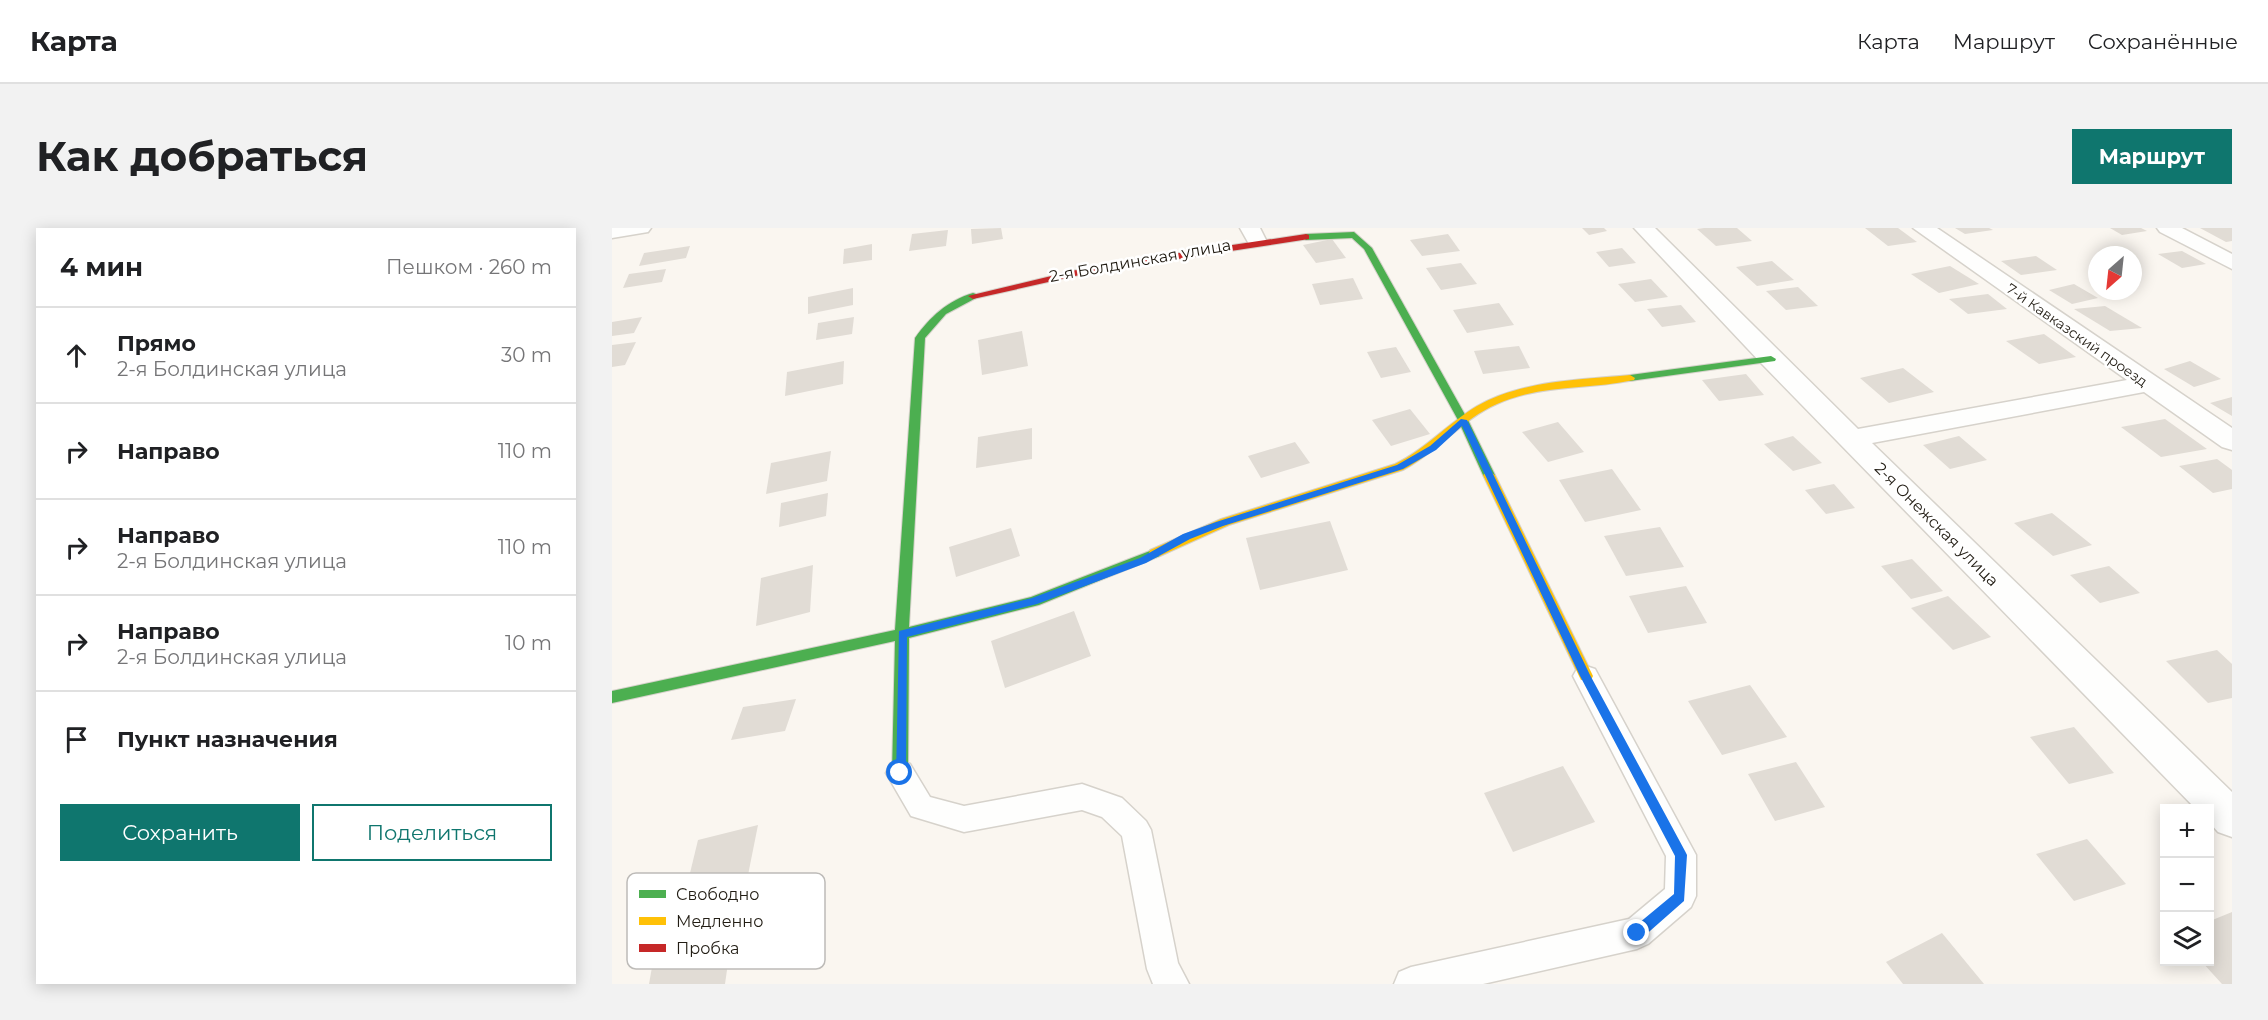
<!DOCTYPE html>
<html lang="ru">
<meta charset="utf-8">
<style>
:root{--surface:#fff;--page:#f2f2f2;--text:#202124;--muted:#757577;--line:#e0e0e0;--accent:#0f766e}
body{margin:0;font-family:Montserrat,sans-serif;background:var(--page);color:var(--text)}
.controls{position:absolute;right:18px;bottom:18px;display:grid;overflow:hidden;border-radius:0px;box-shadow:0 3px 15px #0003}
.controls button{width:54px;height:54px;display:grid;place-items:center;padding:0;border:0;border-bottom:2px solid var(--line);background:var(--surface);color:var(--text);font:30px sans-serif}
.compass{position:absolute;left:1476px;top:18px;width:54px;height:54px;border-radius:50%;background:var(--surface);box-shadow:0 3px 15px #0003;rotate:207deg}
.stop{position:absolute;width:18px;height:18px;margin:-14px;border:4px solid #1a73e8;border-radius:50%;background:#fff}
.stop.end{background:#1a73e8;border-color:#fff;box-shadow:0 2px 6px #0008}
.list{margin:0;padding:0;list-style:none}
h2{display:flex;justify-content:space-between;align-items:center;height:78px;margin:0;padding:0 24px;font-size:26px}
h2 small{font-size:20px;font-weight:400;color:var(--muted)}
.list li{display:grid;grid-template-columns:39px 1fr auto;gap:18px;align-items:center;box-sizing:border-box;height:96px;padding:0 24px;border-top:2px solid var(--line)}
.list b{display:block;font-size:22px;white-space:nowrap}
.list p{margin:0;font-size:20px;white-space:nowrap;color:var(--muted)}
.list em{font-size:20px;font-style:normal;color:var(--muted)}
.actions{display:flex;gap:12px;padding:18px 24px}
.actions a{flex:1;padding:14px 0;border:2px solid var(--accent);border-radius:0px;text-align:center;font-size:21px;color:var(--accent)}
.actions .main{background:var(--accent);color:#fff}
.icon{flex:none;width:33px;height:33px;fill:none;stroke:currentColor;stroke-width:2;stroke-linecap:round;stroke-linejoin:round}
.map{position:relative;flex:none;width:1620px;height:756px;overflow:hidden;border-radius:0px}
header{display:flex;align-items:center;gap:36px;box-sizing:border-box;height:84px;padding:0 30px;background:var(--surface);border-bottom:2px solid var(--line)}
header strong{font-size:28px}
nav{display:flex;gap:33px;margin-inline-start:auto;font-size:21px}
.intro{display:flex;align-items:center;justify-content:space-between;box-sizing:border-box;height:144px;padding:0 36px}
h1{margin:0;font-size:42px}
.button{padding:15px 27px;border-radius:0px;background:var(--accent);color:#fff;font-size:21px;font-weight:700}
main{display:flex;gap:36px;padding:0 36px}
aside{flex:1;background:var(--surface);border-radius:0px;box-shadow:0 3px 15px #0003}
.map>svg:first-child{display:block}
.building{fill:#e1dcd5}
.lines{fill:none;stroke-linecap:round;stroke-linejoin:round}
.lane-casing{stroke:#d6d2cb;stroke-width:3}
.street-casing{stroke:#d6d2cb;stroke-width:3}
.fast-casing{stroke:#d6d2cb;stroke-width:2}
.slow-casing{stroke:#d6d2cb;stroke-width:2}
.jam-casing{stroke:#d6d2cb;stroke-width:2}
.lane{fill:#fefefd;fill-rule:evenodd}
.street{fill:#fefefd;fill-rule:evenodd}
.fast{fill:#4caf50;fill-rule:evenodd}
.slow{fill:#ffc107;fill-rule:evenodd}
.jam{fill:#c62828;fill-rule:evenodd}
.route{fill:#1a73e8}
.labels{text-anchor:middle;stroke-width:5;stroke-linejoin:round;paint-order:stroke}
.far-street-label{font-size:14px;fill:#221d14;stroke:#fff}
.street-label{font-size:16px;fill:#221d14;stroke:#fff}
.key{fill:#fff;stroke:#bdbbb8;stroke-width:1.5}
.key-label{font-size:16px;fill:#221d14}
</style>
<header>
<strong>Карта</strong>
<nav><a>Карта</a><a>Маршрут</a><a>Сохранённые</a></nav>
</header>
<div class="intro"><h1>Как добраться</h1><a class="button">Маршрут</a></div>
<main>
<aside>
<h2>4 мин<small>Пешком · 260 m</small></h2>
<ul class="list">
<li><svg class="icon" aria-label="ahead" viewBox="0 0 24 24"><path d="M12 20V5M6 11l6-6 6 6"/></svg><div><b>Прямо</b><p>2-я Болдинская улица</p></div><em>30 m</em></li>
<li><svg class="icon" aria-label="right" viewBox="0 0 24 24"><path d="M7 20v-9h11M14 6l5 5-5 5"/></svg><div><b>Направо</b></div><em>110 m</em></li>
<li><svg class="icon" aria-label="right" viewBox="0 0 24 24"><path d="M7 20v-9h11M14 6l5 5-5 5"/></svg><div><b>Направо</b><p>2-я Болдинская улица</p></div><em>110 m</em></li>
<li><svg class="icon" aria-label="right" viewBox="0 0 24 24"><path d="M7 20v-9h11M14 6l5 5-5 5"/></svg><div><b>Направо</b><p>2-я Болдинская улица</p></div><em>10 m</em></li>
<li><svg class="icon" aria-label="arrive" viewBox="0 0 24 24"><path d="M6 21V4h12l-3 4 3 4H6"/></svg><div><b>Пункт назначения</b></div></li>
</ul>
<div class="actions"><a class="main">Сохранить</a><a>Поделиться</a></div>
</aside>
<div class="map">
<svg width="1620" height="756" viewBox="0 0 1620 756">
<rect width="100%" height="100%" fill="#faf6f0"/>
<g class="building">
<polygon points="389,0 391,11 360,16 359,1"/>
<polygon points="970,0 992,0 995,3 977,7"/>
<polygon points="1092,0 1125,0 1140,13 1104,18 1085,1"/>
<polygon points="1253,0 1286,0 1305,14 1276,18"/>
<polygon points="1343,0 1377,0 1381,2 1353,6"/>
<polygon points="1498,0 1529,0 1535,3 1510,7"/>
<polygon points="1588,0 1620,0 1620,13 1614,14"/>
<polygon points="336,2 334,18 297,23 300,6"/>
<polygon points="836,6 848,23 810,28 798,12"/>
<polygon points="720,11 734,30 704,35 691,17"/>
<polygon points="260,16 260,32 231,36 232,21"/>
<polygon points="78,18 74,30 27,38 32,25"/>
<polygon points="1010,20 1024,35 997,39 984,24"/>
<polygon points="1570,23 1594,36 1570,40 1546,26"/>
<polygon points="1424,28 1445,42 1409,47 1389,33"/>
<polygon points="1160,33 1182,52 1145,58 1124,39"/>
<polygon points="849,35 865,56 829,62 814,40"/>
<polygon points="1338,38 1367,56 1327,65 1299,46"/>
<polygon points="54,41 50,54 11,60 17,46"/>
<polygon points="741,50 751,71 708,77 700,56"/>
<polygon points="1039,51 1056,69 1023,74 1006,56"/>
<polygon points="1462,56 1486,70 1460,76 1437,62"/>
<polygon points="1186,59 1206,78 1174,82 1154,63"/>
<polygon points="241,60 241,77 196,86 196,69"/>
<polygon points="1376,66 1395,81 1356,86 1337,71"/>
<polygon points="887,75 902,97 855,105 841,82"/>
<polygon points="1069,77 1084,94 1050,99 1035,81"/>
<polygon points="1493,78 1530,100 1498,103 1462,81"/>
<polygon points="30,89 22,105 0,108 0,94"/>
<polygon points="242,89 240,106 204,112 206,95"/>
<polygon points="410,103 416,138 370,147 366,112"/>
<polygon points="1432,106 1464,129 1427,136 1394,113"/>
<polygon points="24,114 13,137 0,139 0,117"/>
<polygon points="907,118 918,140 871,146 862,123"/>
<polygon points="784,119 799,144 769,150 755,124"/>
<polygon points="232,133 231,156 173,168 175,144"/>
<polygon points="1578,133 1609,151 1582,159 1552,141"/>
<polygon points="1291,140 1322,164 1277,175 1248,150"/>
<polygon points="1134,146 1152,167 1107,173 1090,152"/>
<polygon points="1620,169 1620,188 1598,175"/>
<polygon points="798,181 818,206 779,218 760,192"/>
<polygon points="1553,191 1595,221 1549,229 1509,199"/>
<polygon points="946,194 972,224 936,234 910,204"/>
<polygon points="420,200 420,231 364,240 366,209"/>
<polygon points="1181,208 1210,235 1181,243 1152,216"/>
<polygon points="1347,208 1375,232 1338,241 1311,217"/>
<polygon points="683,214 698,235 649,250 636,228"/>
<polygon points="219,223 215,253 154,266 159,235"/>
<polygon points="1605,231 1620,242 1620,261 1601,265 1567,238"/>
<polygon points="1000,241 1029,282 973,294 947,252"/>
<polygon points="1222,256 1243,280 1214,286 1193,262"/>
<polygon points="216,265 214,288 167,299 169,275"/>
<polygon points="1440,285 1480,317 1441,328 1402,295"/>
<polygon points="718,293 736,342 648,362 634,310"/>
<polygon points="1048,299 1072,339 1014,348 992,308"/>
<polygon points="399,300 408,328 344,349 337,319"/>
<polygon points="1300,331 1331,363 1299,371 1269,338"/>
<polygon points="201,337 198,384 144,398 149,350"/>
<polygon points="1497,338 1528,365 1488,375 1458,347"/>
<polygon points="1074,358 1095,395 1036,405 1017,368"/>
<polygon points="1336,368 1379,409 1341,422 1299,380"/>
<polygon points="462,383 479,428 393,460 379,413"/>
<polygon points="1605,422 1620,436 1620,470 1596,475 1554,433"/>
<polygon points="1138,457 1175,509 1110,527 1076,473"/>
<polygon points="184,471 173,503 119,512 131,479"/>
<polygon points="1462,499 1502,545 1457,556 1418,509"/>
<polygon points="1184,534 1213,579 1163,593 1136,546"/>
<polygon points="951,538 983,594 901,624 872,565"/>
<polygon points="146,597 134,657 71,674 86,612"/>
<polygon points="1475,611 1514,656 1462,673 1424,626"/>
<polygon points="1620,684 1620,756 1610,756 1590,734 1598,734 1598,693"/>
<polygon points="123,686 113,756 37,756 45,711"/>
<polygon points="1330,705 1372,756 1291,756 1274,734"/>
</g>
<g class="lines">
<defs>
<g id="lane">
<polygon points="974,438 983,441 1084,627 1084,668 1079,679 1036,716 1025,721 871,756 782,756 787,744 799,739 1017,691 1053,661 1054,628 961,448 965,441"/>
<polygon points="288,533 298,536 318,569 352,578 470,556 510,570 534,593 539,602 566,735 577,756 541,756 535,741 510,608 490,589 470,582 352,604 299,588 274,545 278,536"/>
</g>
<g id="street">
<polygon points="0,0 39,0 36,4 0,10"/>
<polygon points="628,0 648,0 654,12 651,16 644,18 637,16"/>
<polygon points="1022,0 1043,0 1246,201 1515,152 1301,0 1325,0 1620,200 1620,222 1610,219 1532,164 1260,215 1620,564 1620,609 1606,604 1598,595 1598,580 1583,580 1150,136"/>
<polygon points="1545,0 1570,0 1620,26 1620,41 1548,4"/>
</g>
<g id="fast">
<polygon points="742,4 760,20 856,192 883,247 881,250 873,250 871,247 846,192 752,21 740,10 694,12 690,9 694,6"/>
<path d="M361 65 364 66V70L334 86 313 110 297 399 419 369 543 321 548 322 549 325 548 328 427 377 297 410 296 545 294 550 288 552 282 550 280 545 283 413 0 475V463L283 402 303 110C318 89 335 73 361 65Z"/>
<polygon points="1159,128 1164,131 1163,133 1018,153 1013,150 1018,147"/>
</g>
<g id="slow">
<path d="M1018 147 1023 150 1022 152C976 162 929 156 885 176 850 191 826 224 791 242L617 297 548 328H538L537 325 538 322 609 291 783 236C814 221 836 195 865 178 910 152 968 152 1018 147Z"/>
<polygon points="877,243 883,247 981,448 979,452 969,452 967,448 871,247"/>
</g>
<polygon id="jam" points="694,6 697,7 697,11 481,44 361,71 356,68 481,38"/>
</defs>
<use href="#lane" class="lane-casing"/>
<use href="#street" class="street-casing"/>
<use href="#fast" class="fast-casing"/>
<use href="#slow" class="slow-casing"/>
<use href="#jam" class="jam-casing"/>
<use href="#lane" class="lane"/>
<use href="#street" class="street"/>
<use href="#fast" class="fast"/>
<use href="#slow" class="slow"/>
<use href="#jam" class="jam"/>
</g>
<polygon class="route" points="849,191 855,192 978,447 1073,623 1075,627 1072,673 1030,710 1025,711 1021,710 1019,705 1021,700 1062,666 1063,628 968,448 850,198 824,222 791,241 611,298 578,311 534,335 425,376 295,409 294,545 292,549 284,549 287,403 420,370 528,330 571,306 604,294 785,237 818,218"/>
<g class="labels">
<g class="far-street-label">
<text transform="translate(1465 107) rotate(35)" y="5">7-й Кавказский проезд</text>
</g>
<g class="street-label">
<text transform="translate(528 32) rotate(-10)" y="6">2-я Болдинская улица</text>
<text transform="translate(1325 296) rotate(45)" y="6">2-я Онежская улица</text>
</g>
</g>
<rect x="15" y="645" width="198" height="96" rx="9" class="key"/>
<rect x="27" y="662" width="27" height="8" fill="#4caf50"/>
<rect x="27" y="689" width="27" height="8" fill="#ffc107"/>
<rect x="27" y="716" width="27" height="8" fill="#c62828"/>
<g class="key-label">
<text x="64" y="672">Свободно</text>
<text x="64" y="699">Медленно</text>
<text x="64" y="726">Пробка</text>
</g>
</svg>
<div class="controls">
<button>+</button>
<button>−</button>
<button><svg class="icon" aria-label="layers" viewBox="0 0 24 24"><path d="M12 4l9 5-9 5-9-5zM3 14l9 5 9-5"/></svg></button>
</div>
<svg class="compass" viewBox="-18 -18 36 36"><path d="M0-13l5 13h-10z" fill="#e53935"/><path d="M0 13l5-13h-10z" fill="#757577"/></svg>
<div class="stop" style="left:288px;top:545px"></div>
<div class="stop end" style="left:1025px;top:705px"></div>
</div>
</main>
